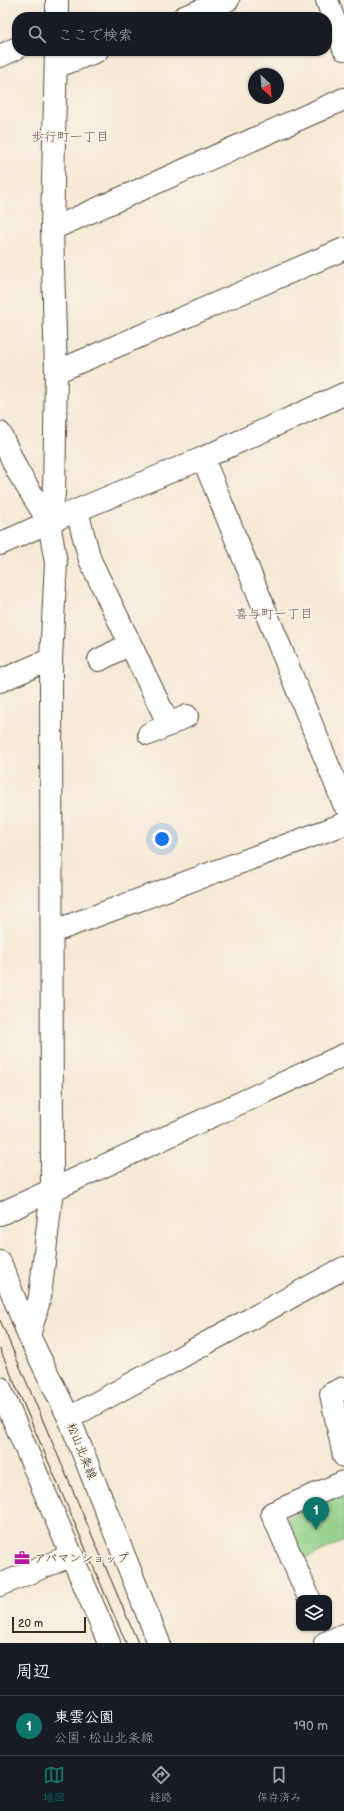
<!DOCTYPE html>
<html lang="ja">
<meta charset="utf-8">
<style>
:root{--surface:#171b24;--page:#20242c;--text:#f1f3f6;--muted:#9ea1a6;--line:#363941;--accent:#0f766e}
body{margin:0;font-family:"Balsamiq Sans","Klee One",sans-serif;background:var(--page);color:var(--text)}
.controls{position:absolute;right:12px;bottom:12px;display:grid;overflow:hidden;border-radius:8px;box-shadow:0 1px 3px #0004}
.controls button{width:36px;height:36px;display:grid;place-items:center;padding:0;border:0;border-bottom:1px solid var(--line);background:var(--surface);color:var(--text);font:20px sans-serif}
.compass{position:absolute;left:248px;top:68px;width:36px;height:36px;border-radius:50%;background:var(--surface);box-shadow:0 1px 3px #0004;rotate:154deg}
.scale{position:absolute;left:12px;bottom:10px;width:74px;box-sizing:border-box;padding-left:4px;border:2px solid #3b2a1e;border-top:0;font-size:11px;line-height:14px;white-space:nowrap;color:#3b2a1e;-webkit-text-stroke:3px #f7f3e8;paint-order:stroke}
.you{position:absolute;left:162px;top:839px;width:14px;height:14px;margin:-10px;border:3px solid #fff;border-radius:50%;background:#1a73e8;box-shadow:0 0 0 6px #1a73e833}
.badge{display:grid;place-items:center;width:26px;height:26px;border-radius:50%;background:var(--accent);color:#fff;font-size:13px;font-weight:700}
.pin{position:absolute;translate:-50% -33px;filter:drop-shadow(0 1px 2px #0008)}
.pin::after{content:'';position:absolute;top:21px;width:14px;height:12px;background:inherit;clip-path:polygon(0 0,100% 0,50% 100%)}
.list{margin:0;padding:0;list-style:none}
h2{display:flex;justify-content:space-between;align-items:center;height:52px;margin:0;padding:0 16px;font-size:17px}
h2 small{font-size:13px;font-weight:400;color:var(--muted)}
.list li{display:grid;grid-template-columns:26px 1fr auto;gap:12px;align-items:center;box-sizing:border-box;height:60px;padding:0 16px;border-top:1px solid var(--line)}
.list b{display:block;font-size:15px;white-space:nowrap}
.list p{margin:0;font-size:13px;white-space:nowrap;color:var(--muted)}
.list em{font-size:13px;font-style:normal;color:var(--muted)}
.icon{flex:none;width:22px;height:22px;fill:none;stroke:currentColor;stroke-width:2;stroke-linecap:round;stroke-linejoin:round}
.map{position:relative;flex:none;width:344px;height:1643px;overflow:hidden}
.search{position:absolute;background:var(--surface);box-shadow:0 1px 3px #0004;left:12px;right:12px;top:12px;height:44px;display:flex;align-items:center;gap:10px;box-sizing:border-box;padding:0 14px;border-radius:16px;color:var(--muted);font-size:15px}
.sheet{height:112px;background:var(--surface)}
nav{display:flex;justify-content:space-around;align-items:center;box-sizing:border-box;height:56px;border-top:1px solid var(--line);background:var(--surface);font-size:11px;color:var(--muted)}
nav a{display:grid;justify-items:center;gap:2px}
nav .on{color:var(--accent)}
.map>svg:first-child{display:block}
.green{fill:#8ece85;stroke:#647c52}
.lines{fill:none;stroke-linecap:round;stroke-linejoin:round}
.minor-casing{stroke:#57473a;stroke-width:24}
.major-casing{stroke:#57473a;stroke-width:24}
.minor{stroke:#fff;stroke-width:22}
.major{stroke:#fff;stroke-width:22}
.tram{stroke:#3b2a1e;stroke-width:1}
.labels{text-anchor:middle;stroke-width:3.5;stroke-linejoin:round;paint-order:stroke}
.street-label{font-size:12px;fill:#3b2a1e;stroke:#f7f3e8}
.poi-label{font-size:12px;fill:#3b2a1e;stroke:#f7f3e8;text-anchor:start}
.neighbourhood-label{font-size:13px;fill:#79575a;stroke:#f7f3e8}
</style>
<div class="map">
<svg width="344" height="1643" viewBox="0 0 344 1643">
<rect width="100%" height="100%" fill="#f7f3e8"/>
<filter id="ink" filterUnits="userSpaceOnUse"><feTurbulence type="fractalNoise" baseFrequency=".025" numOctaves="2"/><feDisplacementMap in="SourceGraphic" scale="8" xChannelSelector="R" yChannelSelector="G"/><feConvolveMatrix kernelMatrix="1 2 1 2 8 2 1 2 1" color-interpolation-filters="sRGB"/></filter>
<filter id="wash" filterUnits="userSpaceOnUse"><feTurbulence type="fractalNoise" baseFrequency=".012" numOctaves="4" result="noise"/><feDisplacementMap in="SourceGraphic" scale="16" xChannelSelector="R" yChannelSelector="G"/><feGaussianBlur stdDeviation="0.9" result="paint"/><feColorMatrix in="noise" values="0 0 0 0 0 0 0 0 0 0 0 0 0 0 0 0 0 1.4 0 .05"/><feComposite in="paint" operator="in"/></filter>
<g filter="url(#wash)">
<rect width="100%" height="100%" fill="#f6e9d6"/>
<polygon class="green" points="344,1492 344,1541 302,1560 284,1519"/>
</g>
<g filter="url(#ink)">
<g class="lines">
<defs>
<g id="minor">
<polyline points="327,0 344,49"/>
<polyline points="57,17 57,0"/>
<polyline points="184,17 228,0"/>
<polyline points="0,56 17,48"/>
<polyline points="56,67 97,51"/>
<polyline points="52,229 344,99"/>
<polyline points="56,372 344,249"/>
<polyline points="0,433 18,472 49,522"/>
<polyline points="203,458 344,804"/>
<polyline points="77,511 90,560 169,725"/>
<polyline points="0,544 49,522 54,494 56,372 52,229 56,51"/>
<polyline points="99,660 130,644"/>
<polyline points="0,681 51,659"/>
<polyline points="149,734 187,716"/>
<polyline points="52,932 344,824"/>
<polyline points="0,1214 344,1055"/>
<polyline points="29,1336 40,1297 52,1189 51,659 56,563 49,522 203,458 344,394"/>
<polyline points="344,1388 331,1394 344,1456"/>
<polyline points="69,1418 344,1268"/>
<polyline points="0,1585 72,1555"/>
<polyline points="309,1598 272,1513 344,1482"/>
<polyline points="325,1643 344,1635"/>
</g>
<g id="major">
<polyline points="0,1262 29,1336 69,1418 159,1643"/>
<polyline points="0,1388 109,1643"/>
</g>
</defs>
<use href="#minor" class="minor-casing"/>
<use href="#major" class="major-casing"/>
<use href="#minor" class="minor"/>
<use href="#major" class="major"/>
<g class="tram">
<polyline points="0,1320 138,1643"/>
<polyline points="0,1349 126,1643"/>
</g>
</g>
</g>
<defs>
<symbol id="office-bare" viewBox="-9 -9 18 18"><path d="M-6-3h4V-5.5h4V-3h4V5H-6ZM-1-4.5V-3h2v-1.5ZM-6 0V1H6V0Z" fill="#b5179e" stroke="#f7f3e8" stroke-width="2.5" paint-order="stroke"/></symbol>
</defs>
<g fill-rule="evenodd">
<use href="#office-bare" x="11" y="1547" width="22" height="22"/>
</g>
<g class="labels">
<g class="street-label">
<text transform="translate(82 1451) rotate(68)" y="4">松山北条線</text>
</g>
<g class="poi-label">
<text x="34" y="1562">アパマンショップ</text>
</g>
<g class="neighbourhood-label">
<text x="70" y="141">歩行町一丁目</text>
<text x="274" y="618">喜与町一丁目</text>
</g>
</g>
</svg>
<div class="controls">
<button><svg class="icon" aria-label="layers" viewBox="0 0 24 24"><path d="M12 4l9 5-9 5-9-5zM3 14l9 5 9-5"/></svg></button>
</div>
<svg class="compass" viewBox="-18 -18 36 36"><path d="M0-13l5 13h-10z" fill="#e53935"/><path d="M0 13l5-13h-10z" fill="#9ea1a6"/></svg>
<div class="scale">20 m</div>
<div class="you"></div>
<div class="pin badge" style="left:316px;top:1530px">1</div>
<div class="search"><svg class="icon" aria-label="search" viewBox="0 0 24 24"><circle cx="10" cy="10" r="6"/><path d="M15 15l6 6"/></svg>ここで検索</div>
</div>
<section class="sheet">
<h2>周辺<small></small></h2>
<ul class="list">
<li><span class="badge">1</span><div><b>東雲公園</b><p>公園 · 松山北条線</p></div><em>190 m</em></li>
</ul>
</section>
<nav>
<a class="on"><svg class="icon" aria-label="map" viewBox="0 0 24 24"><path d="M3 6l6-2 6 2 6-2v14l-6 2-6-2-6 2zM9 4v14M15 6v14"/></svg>地図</a>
<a><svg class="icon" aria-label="directions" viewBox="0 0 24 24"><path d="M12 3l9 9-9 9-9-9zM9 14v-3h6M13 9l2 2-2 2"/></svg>経路</a>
<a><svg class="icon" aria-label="saved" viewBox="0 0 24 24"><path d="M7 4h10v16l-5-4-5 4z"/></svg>保存済み</a>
</nav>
